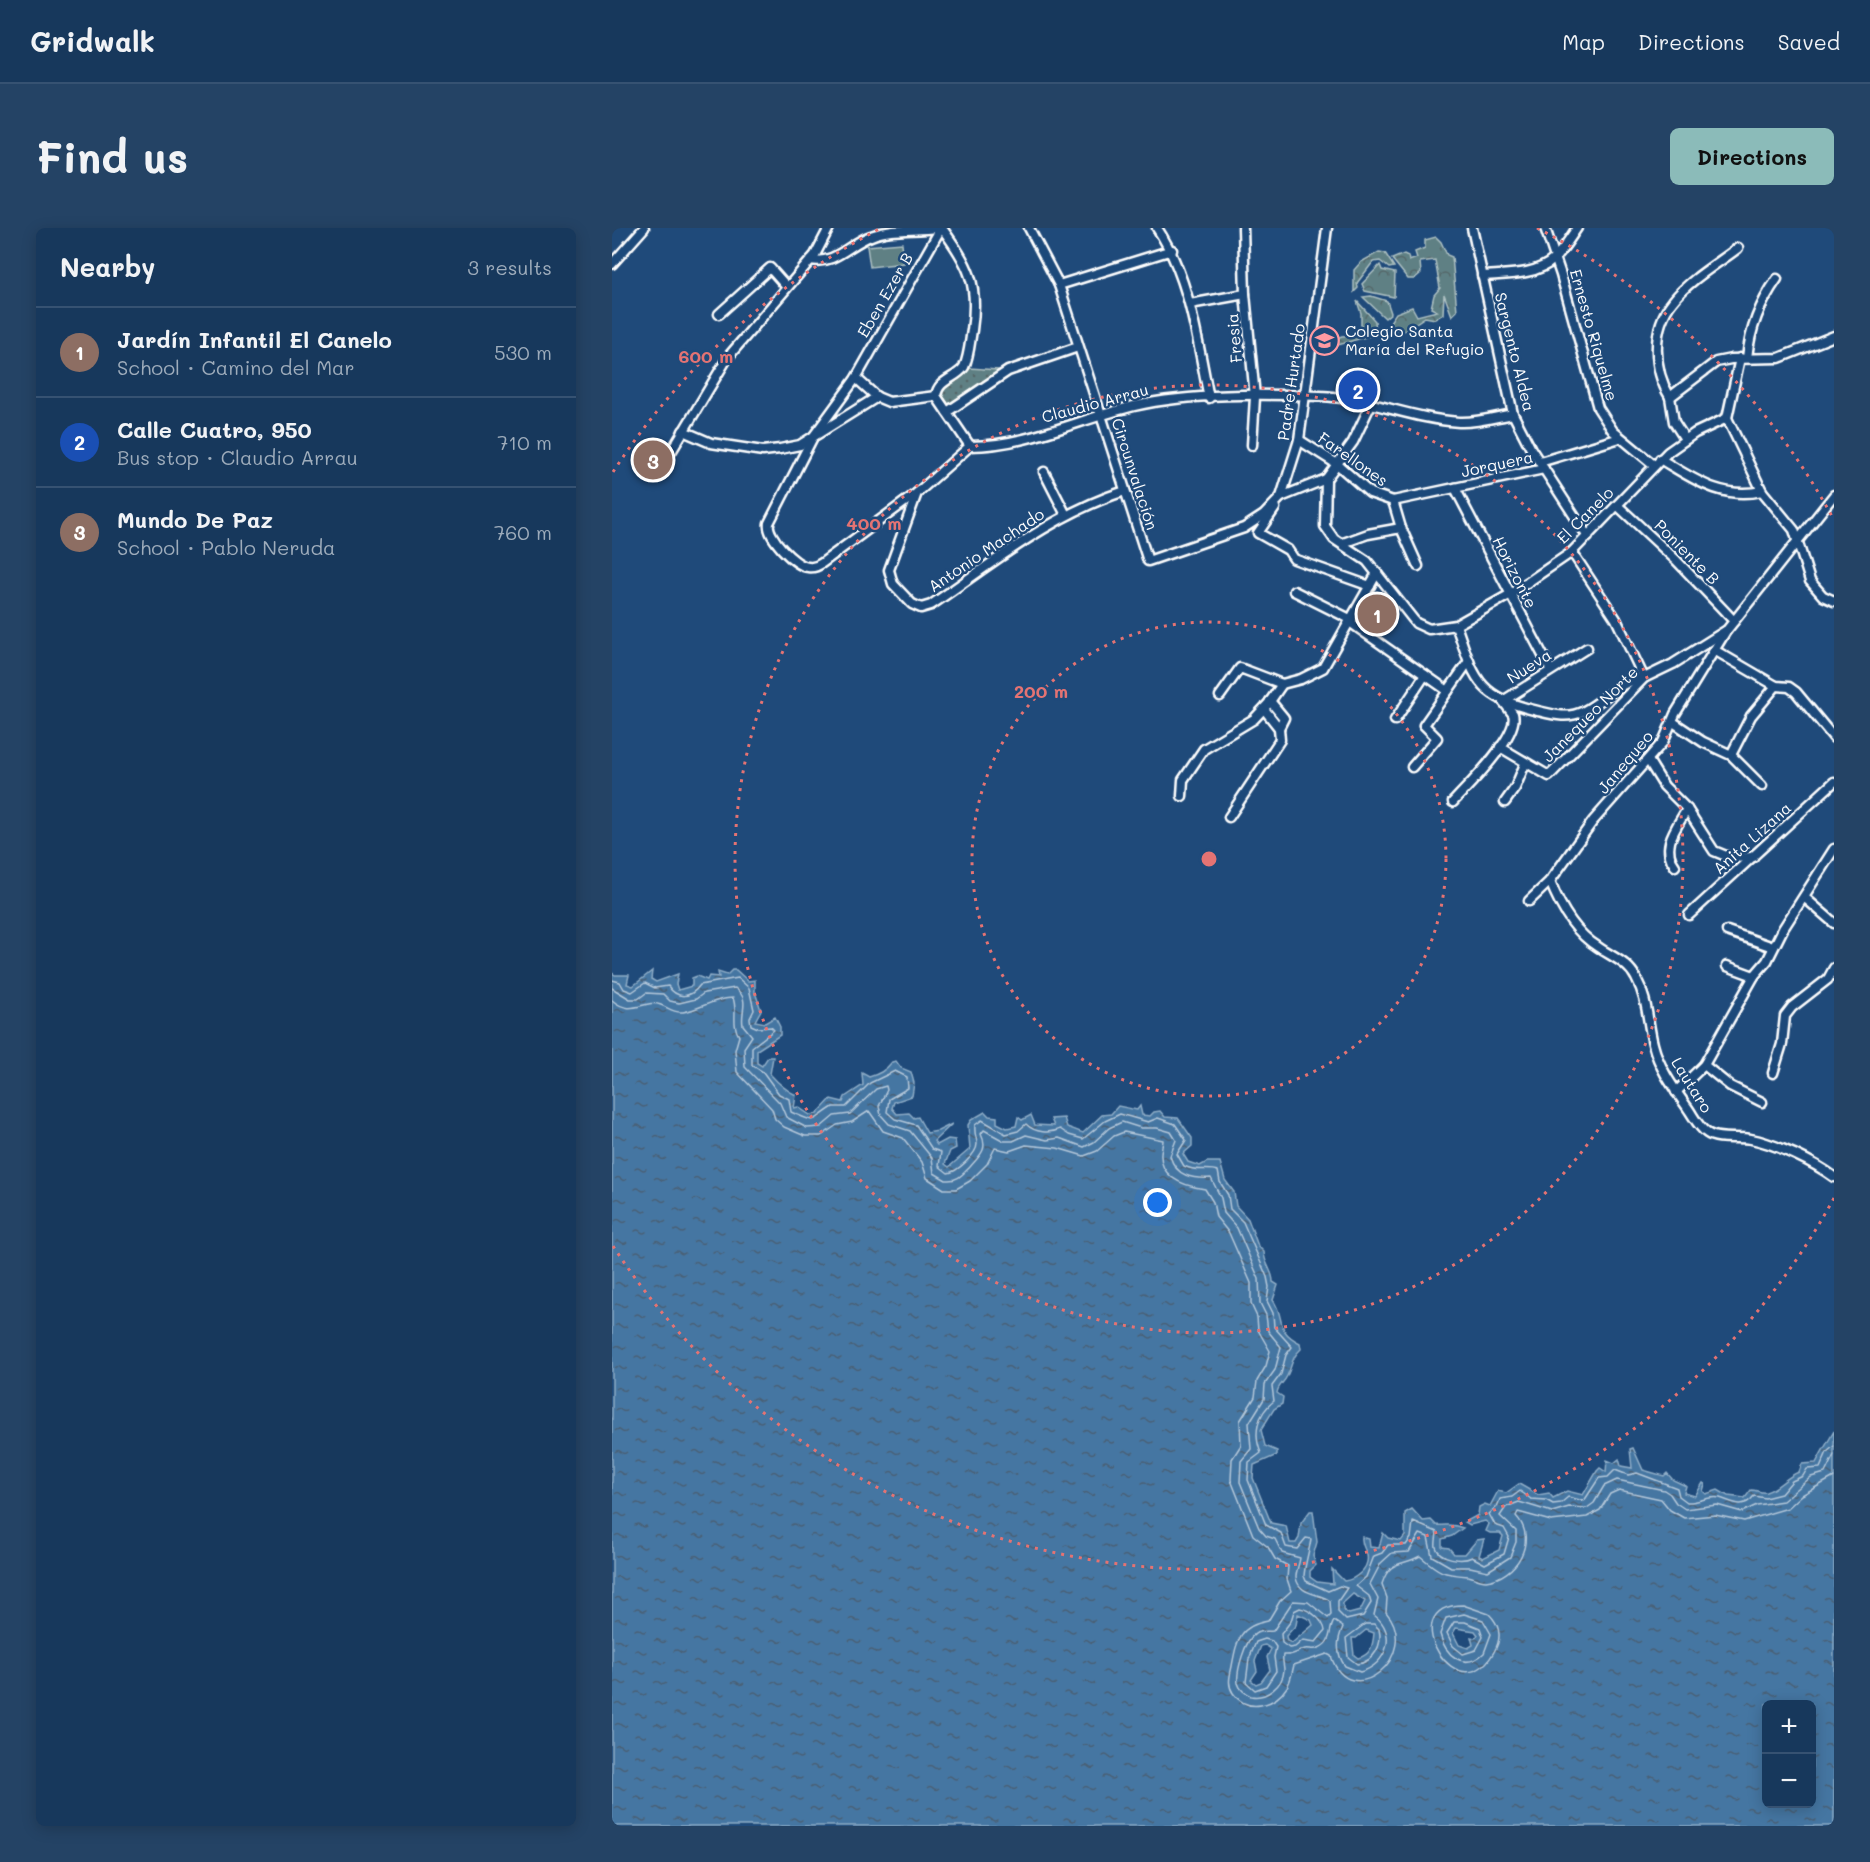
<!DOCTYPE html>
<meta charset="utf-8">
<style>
:root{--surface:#17385c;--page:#244365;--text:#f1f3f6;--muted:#9eacbb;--line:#365272;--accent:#8bbbb9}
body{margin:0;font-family:Mali,sans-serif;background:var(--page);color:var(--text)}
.controls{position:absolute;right:18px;bottom:18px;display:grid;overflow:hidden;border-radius:9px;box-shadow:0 3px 15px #0003}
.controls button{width:54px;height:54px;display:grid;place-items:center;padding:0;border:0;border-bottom:2px solid var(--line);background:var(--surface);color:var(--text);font:30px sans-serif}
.you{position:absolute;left:546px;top:975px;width:21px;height:21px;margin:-15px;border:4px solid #fff;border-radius:50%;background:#1a73e8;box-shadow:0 0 0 9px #1a73e833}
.badge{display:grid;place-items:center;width:39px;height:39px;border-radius:50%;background:var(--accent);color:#fff;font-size:20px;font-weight:700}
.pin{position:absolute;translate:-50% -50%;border:3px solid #fff;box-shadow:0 2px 6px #0006}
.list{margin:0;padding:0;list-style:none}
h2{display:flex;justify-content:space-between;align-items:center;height:78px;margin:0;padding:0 24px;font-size:26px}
h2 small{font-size:20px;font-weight:400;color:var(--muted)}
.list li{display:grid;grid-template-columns:39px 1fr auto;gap:18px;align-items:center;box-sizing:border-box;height:90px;padding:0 24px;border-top:2px solid var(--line)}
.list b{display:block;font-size:22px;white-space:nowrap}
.list p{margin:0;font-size:20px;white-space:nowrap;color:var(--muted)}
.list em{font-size:20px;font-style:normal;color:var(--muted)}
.map{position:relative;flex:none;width:1222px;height:1598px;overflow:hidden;border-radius:9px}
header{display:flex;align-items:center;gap:36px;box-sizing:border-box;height:84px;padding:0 30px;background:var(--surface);border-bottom:2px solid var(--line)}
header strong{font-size:28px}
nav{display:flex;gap:33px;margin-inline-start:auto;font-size:21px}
.intro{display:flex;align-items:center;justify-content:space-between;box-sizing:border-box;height:144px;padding:0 36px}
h1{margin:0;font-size:42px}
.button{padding:15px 27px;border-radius:9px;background:var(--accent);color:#111;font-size:21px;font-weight:700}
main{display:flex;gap:36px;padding:0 36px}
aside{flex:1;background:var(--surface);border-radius:9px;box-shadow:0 3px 15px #0003}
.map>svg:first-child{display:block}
.grass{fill:#5e8084;stroke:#aec0c2;stroke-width:1.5}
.forest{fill:url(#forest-crowns);stroke:#aec0c2;stroke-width:1.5}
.park{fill:url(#park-dots);stroke:#aec0c2;stroke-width:1.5}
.water{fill:url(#water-ripples);stroke:#8fadc7;stroke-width:1.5;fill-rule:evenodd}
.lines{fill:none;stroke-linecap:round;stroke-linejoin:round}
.shore{stroke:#b5c8da;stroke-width:1.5}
.minor-casing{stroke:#fff;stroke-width:13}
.minor{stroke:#1f4a7a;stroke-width:8}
.ring{fill:none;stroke:#e47373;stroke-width:3;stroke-dasharray:3 6}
.labels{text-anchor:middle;stroke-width:5;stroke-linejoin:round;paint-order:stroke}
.street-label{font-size:16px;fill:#fff;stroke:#1f4a7a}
.poi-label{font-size:16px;fill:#fff;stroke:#1f4a7a;text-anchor:start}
.centre{fill:#e47373;stroke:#1f4a7a;stroke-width:3}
.ring-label{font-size:18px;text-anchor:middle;font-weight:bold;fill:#e47373;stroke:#1f4a7a;stroke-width:5;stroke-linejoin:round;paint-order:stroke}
</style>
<header>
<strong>Gridwalk</strong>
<nav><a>Map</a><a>Directions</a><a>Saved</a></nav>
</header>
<div class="intro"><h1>Find us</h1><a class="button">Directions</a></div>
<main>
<aside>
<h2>Nearby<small>3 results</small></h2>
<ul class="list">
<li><span class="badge" style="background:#8d6e63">1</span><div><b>Jardín Infantil El Canelo</b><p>School · Camino del Mar</p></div><em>530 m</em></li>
<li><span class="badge" style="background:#1a4fb4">2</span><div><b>Calle Cuatro, 950</b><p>Bus stop · Claudio Arrau</p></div><em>710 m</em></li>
<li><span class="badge" style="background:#8d6e63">3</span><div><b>Mundo De Paz</b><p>School · Pablo Neruda</p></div><em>760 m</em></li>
</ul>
</aside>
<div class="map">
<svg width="1222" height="1598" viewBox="0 0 1222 1598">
<defs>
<pattern id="forest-crowns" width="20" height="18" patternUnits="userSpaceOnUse" patternTransform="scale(1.5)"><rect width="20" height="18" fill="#5e8084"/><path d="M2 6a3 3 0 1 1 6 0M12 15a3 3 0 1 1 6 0" fill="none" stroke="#556668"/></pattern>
<pattern id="park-dots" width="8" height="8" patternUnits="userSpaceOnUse" patternTransform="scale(1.5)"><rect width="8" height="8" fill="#5e8084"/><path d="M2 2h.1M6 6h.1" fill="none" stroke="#556668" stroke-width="1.8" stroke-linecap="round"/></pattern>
<pattern id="water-ripples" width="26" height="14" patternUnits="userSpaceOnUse" patternTransform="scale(1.5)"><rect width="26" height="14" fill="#4576a2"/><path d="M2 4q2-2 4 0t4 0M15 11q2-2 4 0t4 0" fill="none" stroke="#495f73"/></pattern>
</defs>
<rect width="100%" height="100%" fill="#1f4a7a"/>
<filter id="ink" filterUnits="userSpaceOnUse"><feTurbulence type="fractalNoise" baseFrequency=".0167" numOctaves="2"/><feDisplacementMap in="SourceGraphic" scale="12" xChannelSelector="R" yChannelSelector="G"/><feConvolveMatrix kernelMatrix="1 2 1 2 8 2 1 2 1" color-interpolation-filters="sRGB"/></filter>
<g filter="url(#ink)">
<polygon class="grass" points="290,15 292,35 258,39 255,18"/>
<g class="forest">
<polygon points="824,9 829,14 835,27 840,29 845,83 840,88 832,66 831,86 823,91 813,89 792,103 782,101 778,94 784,85 800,79 805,88 825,83 819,80 822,67 828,60 823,32 808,34 809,45 802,51 796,51 780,31 792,26 796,28 797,33 805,30 803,24 813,20 813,12"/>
<polygon points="767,24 773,25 782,39 777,40 768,33 761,34 745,55 746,60 742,64 742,42 749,34"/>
<polygon points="768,37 770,42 783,45 782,69 753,63 750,56"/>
<polygon points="759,68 775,73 779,85 773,90 751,69"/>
<polygon points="745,73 763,93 764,106 709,122 711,115 730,108 749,107 749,85"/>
</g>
<polygon class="park" points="357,140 386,142 387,147 339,180 329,165 329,160 352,146"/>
<path class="water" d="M120 742H124L136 753 143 752V764L149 782 143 793 153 795 163 789 168 799V807L145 822V835L150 838 156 829H161L158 846C166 855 173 862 184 867L182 880 186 879 198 887 205 886 219 871 231 874 233 869 251 857 250 845 257 849C267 846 273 843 280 834L284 833 289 840 299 844 302 855 300 868 282 874 280 880 285 886 297 885 302 890 306 889 315 905 326 903 340 896 322 913 325 917 336 911 343 912 344 920 338 923 333 936 337 939 358 921 356 897 359 892 373 884 377 888 385 889V895L395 900 404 898 406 889 410 892 419 887 423 897 442 898 439 891 452 890 455 899 471 905 490 887 499 886 506 878 525 882 528 878 530 887 538 888 542 884 548 883 553 889 566 890 580 910V918L571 926 576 934 588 938 595 934H608L613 952 622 964 624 978 636 991 646 1018 652 1024C652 1036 661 1042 661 1054L666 1057 661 1072C674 1091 662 1102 688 1115L689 1121C679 1130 681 1136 675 1148 672 1155 666 1157 665 1165L671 1169 670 1176 662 1181 649 1202 653 1218 665 1223V1227L642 1237 641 1250 659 1295 674 1298 678 1315H684L687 1310 689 1295 698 1283H701L705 1314 701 1328 704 1337 698 1343V1349L705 1354 721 1356 720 1341 732 1353C743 1352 758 1340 755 1327 753 1320 749 1317 750 1309L757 1311 758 1319 767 1320 771 1305 776 1310 789 1313 793 1308V1285L800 1281 811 1293 819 1292 824 1297C836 1298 838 1295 851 1300L840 1308 830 1311V1319L837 1320 842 1326H853L865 1312 872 1311 867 1328 871 1330 887 1322 891 1308 888 1305H878L874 1303 877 1296 873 1293 858 1297 853 1294 866 1287 867 1279 873 1276 878 1278 886 1263 894 1265 907 1256 926 1267 937 1265 941 1270 955 1263 971 1267 985 1243 988 1240 994 1244 995 1232 1002 1235 1007 1231 1009 1238 1020 1240 1018 1221 1021 1220 1031 1242 1052 1248 1055 1245 1061 1252 1074 1258 1072 1265 1083 1268 1091 1255 1093 1256 1091 1263 1094 1266 1106 1262 1116 1268 1133 1270 1139 1262C1145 1262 1149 1265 1154 1264 1168 1260 1173 1249 1187 1244L1190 1236 1204 1235C1210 1223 1216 1214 1222 1203V1598H0V745L3 747H17L15 756 21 758 40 743 39 751 44 754 66 746 64 756 66 762 80 758V750L85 748 95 752 97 748 107 749 106 744 115 747ZM741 1366 753 1373 748 1383 737 1386 731 1382V1375ZM686 1386 699 1392 701 1397 680 1415 675 1413 674 1408 684 1397ZM844 1400 863 1403 866 1407 863 1410 859 1409 861 1417 856 1420 847 1417 841 1405ZM754 1402 762 1405C761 1417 759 1427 746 1430L742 1427 740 1410H744ZM653 1417 659 1421 655 1429 658 1442 649 1454 644 1456 639 1452 645 1443 643 1433 649 1418ZM1154 1476H1200V1576H1154Z"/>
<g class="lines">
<g class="shore">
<path d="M0 752 8 754 12 761 20 764 33 755 43 760 56 758C65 771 78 771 88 757L126 750 137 760 142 782 138 790 139 797 146 800 159 799 162 802 140 819V837L151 844 167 866 177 871 179 884C207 896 197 894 221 879H234L258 855 283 843 295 849 296 860 277 871 275 884 283 891 304 897 320 921 329 924 327 938 336 945C345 944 365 926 365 916 365 909 362 908 363 897L370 892 394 906 406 903 414 896C423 905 438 906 448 901L457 907 471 911 493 893 508 886 536 894 546 890 563 896 574 912 565 926 572 938C586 945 594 939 606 943L608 954 616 967 618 981 631 994 655 1049 657 1059 655 1073 661 1085 662 1099 680 1119 674 1127 669 1146 660 1158 662 1173C645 1186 641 1206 649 1225L637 1234 636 1252 654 1297 669 1305 674 1319 685 1321 694 1310 699 1311C697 1324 693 1335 692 1348L694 1353 716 1363 728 1358 735 1360 726 1373V1384L734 1392 751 1388 759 1375 757 1368 744 1358 754 1349 762 1328 770 1325 776 1317H794L799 1310 801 1294 825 1304C825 1308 823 1315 824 1319 827 1331 850 1334 860 1329L873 1336 892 1326 897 1309 892 1300 883 1297 877 1286 885 1279 888 1271 900 1269 908 1263 919 1271 934 1272 941 1276 949 1275 956 1269 972 1273 987 1250 996 1249 1003 1242 1016 1247 1025 1245 1065 1260 1067 1268 1075 1274C1086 1275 1098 1267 1108 1270 1121 1274 1131 1282 1142 1268L1153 1270 1169 1266 1180 1253 1191 1248 1195 1241 1208 1240 1215 1224 1222 1218"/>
<path d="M0 760 18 771H26L34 765 51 766 58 773 67 775 84 771 92 765 123 760C139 772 128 783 131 797L140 808 132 820 133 839 168 875 174 889 195 900 209 899 222 888 238 886 264 861 274 858 275 862 267 878 269 887 277 896 298 903 320 930 322 945 334 952C346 953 350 947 358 939 367 928 377 922 369 906L372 902 392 913H401L414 907 435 912 447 910 472 919 482 914 497 900 510 894 529 900H545L559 904 564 912 558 928C564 949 581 951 599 950L609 970 612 985 625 1000 647 1051 648 1075 654 1087 656 1103 669 1119 663 1142 653 1156 652 1171 637 1195 639 1221 629 1233 628 1254 647 1300 654 1308 663 1311 670 1325 688 1330C687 1337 684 1343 684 1349 686 1367 708 1365 718 1373L719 1387 716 1390 696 1374 681 1373 661 1403C655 1404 648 1402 643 1406 633 1412 624 1444 626 1455 628 1462 633 1465 639 1468 654 1471 671 1458 672 1442 672 1437 670 1433 671 1427 684 1428 684 1423 693 1421 698 1420 702 1423 707 1420 721 1414 716 1402 722 1393L731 1399C725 1412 724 1426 733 1438L748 1444C775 1437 786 1405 762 1387L766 1371 758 1356 769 1335 780 1325 797 1324 808 1306 816 1309 820 1328 839 1339H858L876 1343 898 1329 904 1314V1303L888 1288 894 1279 907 1274 940 1284 957 1279 975 1280 982 1275 992 1258 1005 1252 1052 1262 1058 1266 1064 1275 1073 1281 1105 1277 1130 1284 1145 1277 1171 1273 1199 1249 1213 1245 1222 1227"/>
<path d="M0 772C21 790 32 770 49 777 57 780 61 785 71 784 89 781 102 770 121 770 126 783 119 795 127 808L123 822 125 844 160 881 163 891 172 899 193 908H209L225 897 240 894 257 883 271 903 291 910 310 934 315 950 332 961H344L358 953 375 936 383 920 397 923 414 917 445 920 472 928 485 923 502 908 512 904 551 912C551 916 549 921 549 926 548 950 573 958 593 961L601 974 604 989 617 1005 639 1055V1076L645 1089 646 1102 658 1123 654 1138 645 1153 643 1169 628 1193 629 1217 620 1231 619 1252 641 1307 656 1319 663 1331 676 1338 675 1351 679 1363 668 1373 656 1393C627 1398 625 1412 620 1438 618 1448 615 1456 621 1465 635 1486 663 1478 675 1459 679 1452 680 1445 682 1437L715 1426 719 1428C738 1487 811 1427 774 1384L775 1370 770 1356C778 1331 789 1339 808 1328 828 1345 830 1346 856 1348 862 1349 867 1353 874 1353 904 1350 927 1312 904 1288L906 1284 939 1293 975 1289 988 1282 998 1266 1007 1262 1049 1271 1058 1282 1072 1290 1103 1287 1132 1293 1176 1280 1190 1267 1222 1249"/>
<path d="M851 1377 877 1386C887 1396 890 1407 884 1420 849 1492 778 1377 851 1377Z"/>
<path d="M688 1380C699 1382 712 1393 713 1403L704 1414 691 1412 683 1419 677 1420 670 1415 669 1406 679 1393 682 1383Z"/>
<path d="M852 1386 871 1392 879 1406 872 1425C852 1444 833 1427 828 1406L834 1390Z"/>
<polygon points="842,1394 853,1394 868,1400 871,1409 864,1422 851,1426 841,1418 835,1405"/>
<path d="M753 1396H762L767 1401C771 1417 762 1434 745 1436L736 1429 734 1410Z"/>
<polygon points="653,1411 660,1413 664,1419 662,1429 664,1443 654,1458 643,1462 634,1454 637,1431 644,1414"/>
</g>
<defs>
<g id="minor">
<path d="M329 0 244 150 201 209 157 295C154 308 183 338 196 339 202 340 206 338 210 335L305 265 358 218C414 218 468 191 522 178 581 165 648 166 708 168 756 170 800 191 847 194 865 195 884 189 901 186"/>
<polyline points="417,0 447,57 536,333 632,300 652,287 669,269 687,212 715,0"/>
<path d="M545 0C578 50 585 112 597 170"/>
<polyline points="631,0 633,66 643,169 640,217"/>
<polyline points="860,0 901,186 919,221 976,309"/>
<polyline points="933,0 949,47 986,180 1001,203 1042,237"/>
<path d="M199 32C223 37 238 15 259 8 279 0 302 3 324 0"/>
<polyline points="0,36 32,0"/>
<path d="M870 48C893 46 924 48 942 31 951 22 958 10 965 0"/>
<polyline points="447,57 560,22"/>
<polyline points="578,76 633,66"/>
<polyline points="107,86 158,40 174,58"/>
<polyline points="1128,130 1115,190 1150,263 1182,302 1198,353 1211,368 1222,373"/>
<path d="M1135 130C1138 100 1148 75 1165 51"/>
<polyline points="244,150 265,169"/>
<path d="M324 168C326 151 344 151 352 139 357 129 358 113 360 102 367 55 357 38 330 0"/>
<polyline points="324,168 358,218"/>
<path d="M1058 169C1041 141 1039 100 1061 73 1077 52 1105 36 1126 20"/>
<polyline points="1058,169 1104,134 1119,131 1167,130 1222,108"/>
<polyline points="1058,169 1062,194 1073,211"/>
<polyline points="759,176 741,214 714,251 713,298 722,311 755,333 804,395 817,401 844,397 897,367 960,324 1056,224 1083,205 1115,190"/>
<polyline points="335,184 396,143 466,119"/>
<polyline points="71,203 99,215 151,223 168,221 188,217 265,169 277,174 324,168"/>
<polyline points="687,212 725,236 758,265 781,273 932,241"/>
<polyline points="59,224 116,129 203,27 217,0"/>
<path d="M1048 231C1082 251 1109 272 1150 263"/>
<polyline points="928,234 1008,210"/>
<polyline points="432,244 454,287"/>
<polyline points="843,260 938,441"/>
<path d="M305 265 277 342 281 356 300 376 309 380 319 377C381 335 440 286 513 263"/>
<polyline points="669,269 714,251"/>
<polyline points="781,273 789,300 806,338"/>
<polyline points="1006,278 1064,332 1122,393"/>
<polyline points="663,280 646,305 676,322 682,331 758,358"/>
<polyline points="731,315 756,306 789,300"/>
<polyline points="960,324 1004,391 1032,450"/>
<polyline points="682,363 740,392"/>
<polyline points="739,395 836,463"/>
<path d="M844 397C863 452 865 469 926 483 942 487 956 491 972 483 994 472 1005 454 1031 450"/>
<polyline points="1104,423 1164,458 1177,459 1184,464 1222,510"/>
<polyline points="608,468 628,440 670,456 689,451 711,440 765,345"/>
<polyline points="658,473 672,490 667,500"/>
<polyline points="891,473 975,420"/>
<polyline points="783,492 813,447"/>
<polyline points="1061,494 1091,514 1119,527 1150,558"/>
<polyline points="888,519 937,548 1032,450 1061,436 1115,402 1222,267"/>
<polyline points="1119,527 1139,488 1164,458"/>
<polyline points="1036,532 1052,558 1075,581 1102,623 1119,630 1141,629"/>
<polyline points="800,539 825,510 812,497 857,433"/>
<polyline points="570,568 571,552 592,521 642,491 657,475 670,456"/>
<path d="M841 574C856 558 908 507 901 486L891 473"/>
<polyline points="893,574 903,560 913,536"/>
<polyline points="617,589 668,512 667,500 652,481"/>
<path d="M1063 638C1048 618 1065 599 1075 581"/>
<path d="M938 653C948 679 962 704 986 719 1000 729 1016 734 1024 750 1036 772 1035 792 1041 816 1047 840 1061 859 1075 879 1081 887 1086 899 1095 905 1106 913 1126 908 1139 911 1164 916 1202 934 1222 949"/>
<polyline points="1192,669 1222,695"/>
<polyline points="917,673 938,653 981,593 1051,514 1063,486 1114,403"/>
<polyline points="1077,687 1222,554"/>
<polyline points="1115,703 1161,719"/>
<polyline points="1115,738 1142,748"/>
<polyline points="1092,837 1118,858 1150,874"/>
<polyline points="1161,845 1170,816 1173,788 1180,779 1216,751 1222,740"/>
<polyline points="1064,864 1092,837 1142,748 1155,733 1171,701 1222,621"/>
</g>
</defs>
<use href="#minor" class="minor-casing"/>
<use href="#minor" class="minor"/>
</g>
</g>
<g class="ring">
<circle cx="597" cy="631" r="237"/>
<circle cx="597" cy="631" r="474"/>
<path d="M1222 970A711 711 0 0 1 1 1018M1 244A711 711 0 0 1 269 0M925 0A711 711 0 0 1 1222 292"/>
</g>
<defs>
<symbol id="school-ring" viewBox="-11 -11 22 22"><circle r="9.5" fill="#1f4a7a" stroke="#ff9aa2" stroke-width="1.5"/><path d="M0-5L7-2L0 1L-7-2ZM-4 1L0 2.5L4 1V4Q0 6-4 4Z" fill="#ff9aa2"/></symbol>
</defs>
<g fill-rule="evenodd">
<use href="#school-ring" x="696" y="96" width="33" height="33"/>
</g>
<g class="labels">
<g class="street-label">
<text transform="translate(273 67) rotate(-60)" y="6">Eben Ezer B</text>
<text transform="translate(982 107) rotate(74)" y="6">Ernesto Riquelme</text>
<text transform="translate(622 110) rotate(-95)" y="6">Fresia</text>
<text transform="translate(903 124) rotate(76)" y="6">Sargento Aldea</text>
<text transform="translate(679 154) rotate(-82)" y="6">Padre Hurtado</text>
<text transform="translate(483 175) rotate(-15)" y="6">Claudio Arrau</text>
<text transform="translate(741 231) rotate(35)" y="6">Farellones</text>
<text transform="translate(885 236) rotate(-12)" y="6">Jorquera</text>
<text transform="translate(523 246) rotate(72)" y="6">Circunvalación</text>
<text transform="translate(973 287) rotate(-45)" y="6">El Canelo</text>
<text transform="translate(374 322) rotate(-34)" y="6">Antonio Machado</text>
<text transform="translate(1075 324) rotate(45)" y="6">Poniente B</text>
<text transform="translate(903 344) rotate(63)" y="6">Horizonte</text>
<text transform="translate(917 438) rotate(-33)" y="6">Nueva</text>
<text transform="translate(978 486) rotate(-45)" y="6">Janequeo Norte</text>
<text transform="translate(1013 534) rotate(-50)" y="6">Janequeo</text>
<text transform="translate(1140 610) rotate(-42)" y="6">Anita Lizana</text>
<text transform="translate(1080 857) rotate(58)" y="6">Lautaro</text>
</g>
<g class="poi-label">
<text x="733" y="109">Colegio Santa<tspan x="733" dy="18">María del Refugio</tspan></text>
</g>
</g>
<circle cx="597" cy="631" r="9" class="centre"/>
<g class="ring-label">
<text x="94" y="135">600 m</text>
<text x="262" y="302">400 m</text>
<text x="429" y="470">200 m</text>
</g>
</svg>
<div class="controls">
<button>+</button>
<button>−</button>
</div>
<div class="you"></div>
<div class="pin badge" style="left:765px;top:386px;background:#8d6e63">1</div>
<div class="pin badge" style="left:746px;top:162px;background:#1a4fb4">2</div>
<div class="pin badge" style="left:41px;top:232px;background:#8d6e63">3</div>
</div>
</main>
